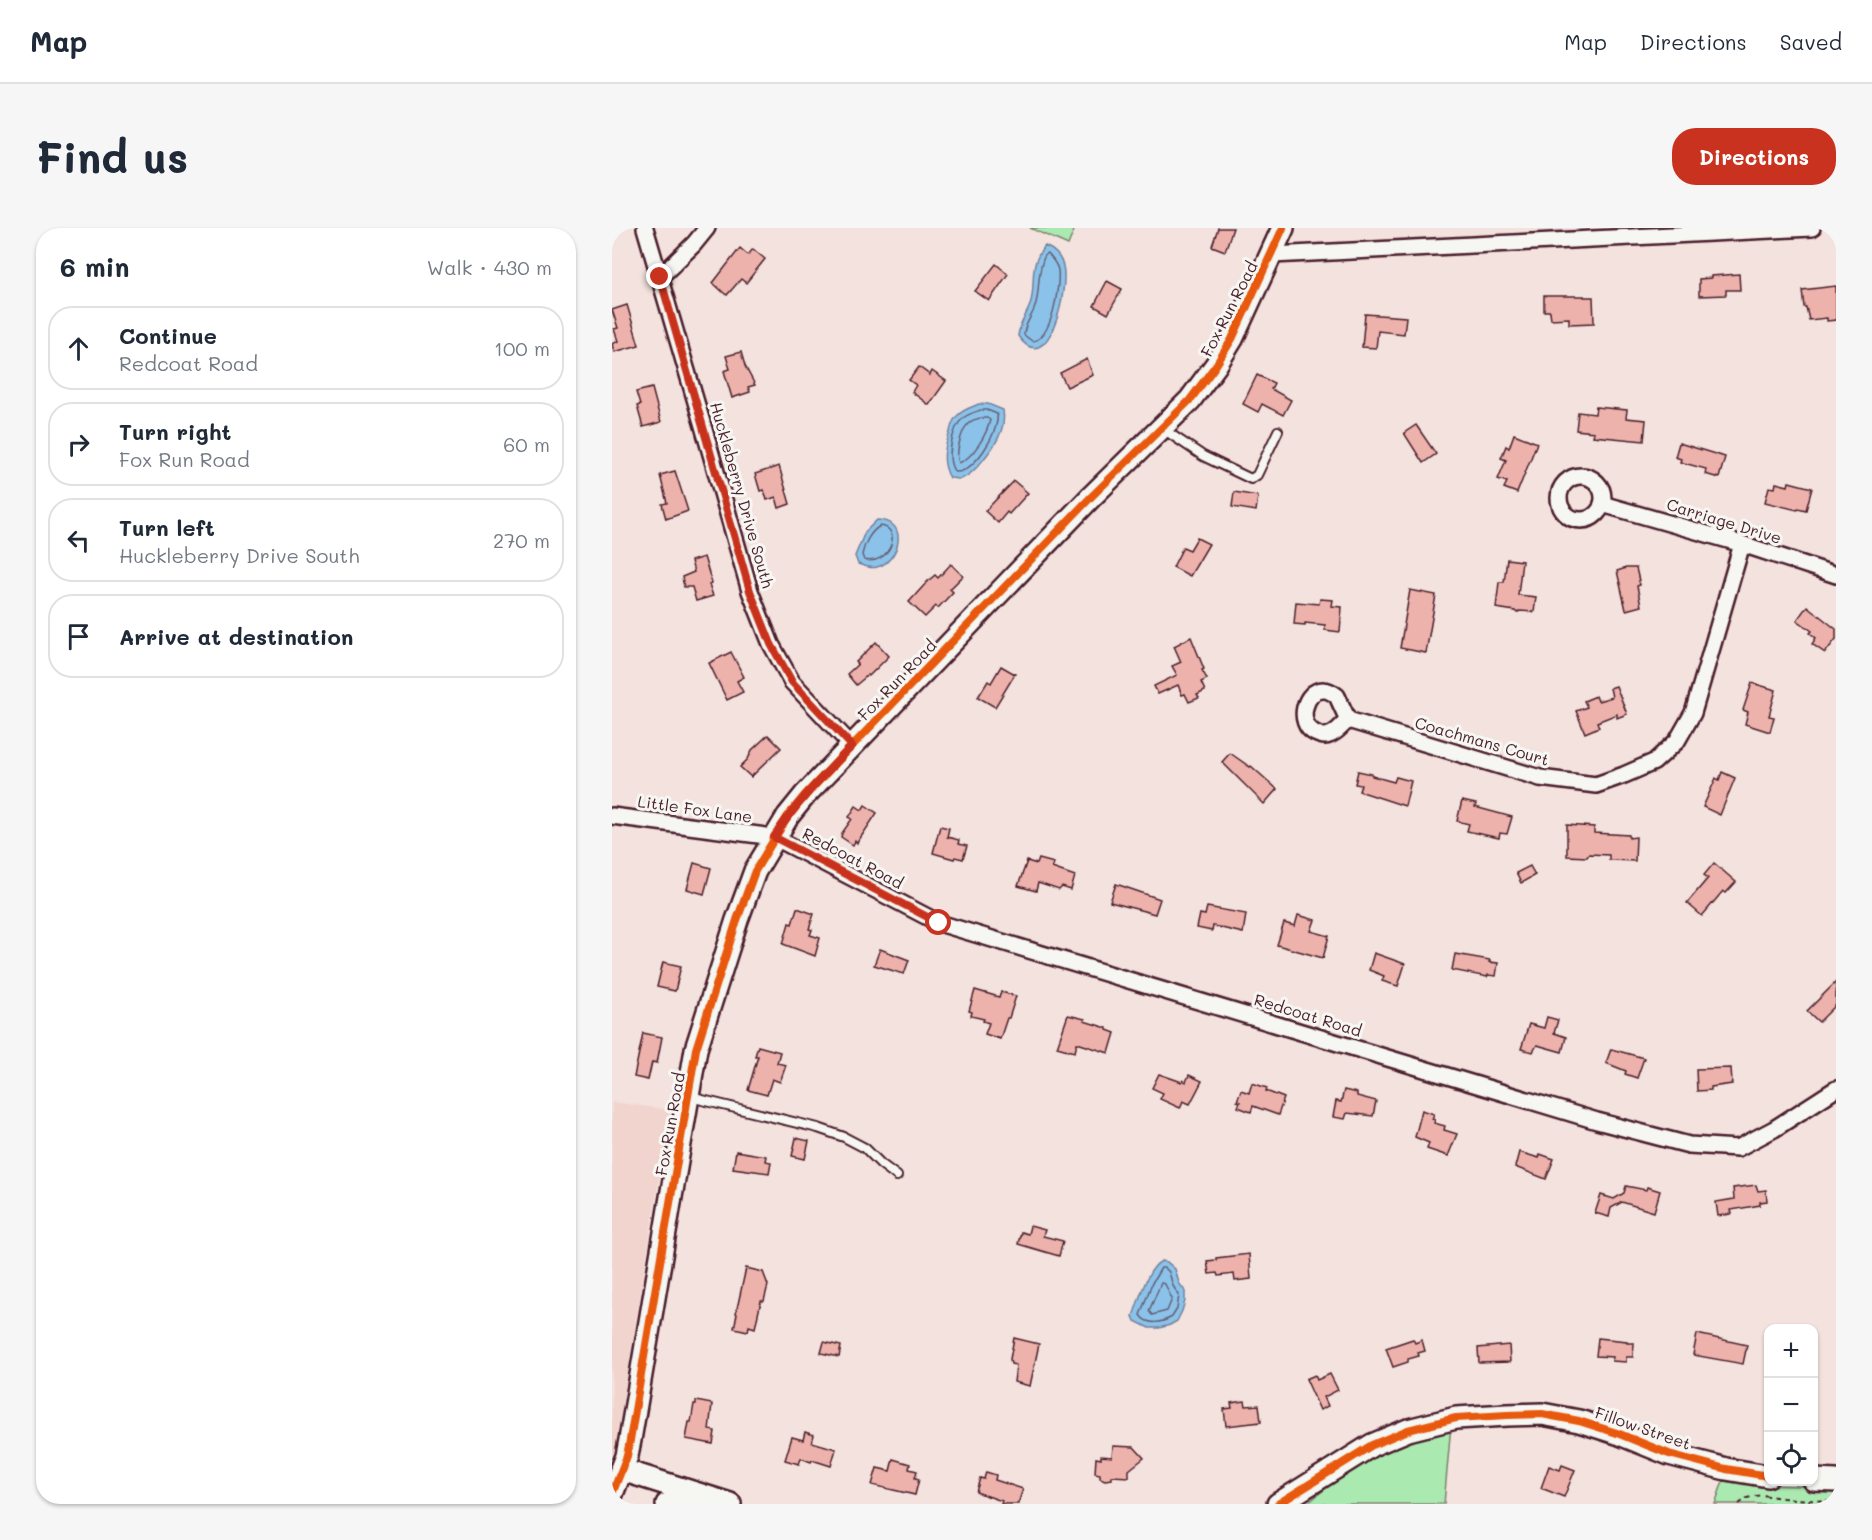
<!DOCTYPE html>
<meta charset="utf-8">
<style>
:root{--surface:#fff;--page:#f6f6f7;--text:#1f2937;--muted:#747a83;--line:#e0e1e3;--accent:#c8321e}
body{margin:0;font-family:Mali,sans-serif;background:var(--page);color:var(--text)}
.controls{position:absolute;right:18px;bottom:18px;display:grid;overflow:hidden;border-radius:12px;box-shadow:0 2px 4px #0004}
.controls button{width:54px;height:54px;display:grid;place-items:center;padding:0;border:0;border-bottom:2px solid var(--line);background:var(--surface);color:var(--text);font:30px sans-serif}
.stop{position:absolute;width:18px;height:18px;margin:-14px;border:4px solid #c8321e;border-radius:50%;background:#fff}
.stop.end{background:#c8321e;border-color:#fff;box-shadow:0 2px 6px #0008}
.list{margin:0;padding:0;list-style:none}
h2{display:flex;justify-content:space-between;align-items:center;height:78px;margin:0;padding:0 24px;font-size:26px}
h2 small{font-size:20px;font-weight:400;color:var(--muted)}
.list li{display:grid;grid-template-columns:39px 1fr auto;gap:18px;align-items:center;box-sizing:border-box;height:84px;margin:0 12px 12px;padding:0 12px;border:2px solid var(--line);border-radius:24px}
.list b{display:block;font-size:22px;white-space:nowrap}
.list p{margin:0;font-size:20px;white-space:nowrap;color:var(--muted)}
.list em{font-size:20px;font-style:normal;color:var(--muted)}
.icon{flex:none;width:33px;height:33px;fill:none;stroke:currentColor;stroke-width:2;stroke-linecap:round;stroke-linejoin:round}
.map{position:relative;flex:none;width:1224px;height:1276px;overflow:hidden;border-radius:24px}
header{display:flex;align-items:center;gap:36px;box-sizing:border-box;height:84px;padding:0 30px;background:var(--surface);border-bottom:2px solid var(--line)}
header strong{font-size:28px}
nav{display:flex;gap:33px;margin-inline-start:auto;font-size:21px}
.intro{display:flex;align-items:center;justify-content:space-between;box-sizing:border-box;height:144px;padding:0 36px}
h1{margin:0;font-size:42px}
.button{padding:15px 27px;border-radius:24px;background:var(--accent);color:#fff;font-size:21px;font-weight:700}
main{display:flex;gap:36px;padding:0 36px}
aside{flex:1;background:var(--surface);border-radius:24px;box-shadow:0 2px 4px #0004}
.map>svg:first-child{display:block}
.built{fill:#f1d4ce}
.green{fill:#aae9b0;stroke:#7a846e;stroke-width:1.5}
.water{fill:#8bc2e9;stroke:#71819d;stroke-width:1.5}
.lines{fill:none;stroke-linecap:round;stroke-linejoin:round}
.shore{stroke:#646077;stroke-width:1.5}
.building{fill:#edb2ab;stroke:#4a1f2b;stroke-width:1.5}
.lane-casing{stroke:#4a1f2b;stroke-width:12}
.street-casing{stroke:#4a1f2b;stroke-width:20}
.secondary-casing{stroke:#4a1f2b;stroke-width:26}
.path{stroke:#4a1f2b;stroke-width:2;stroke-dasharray:4.5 4.5;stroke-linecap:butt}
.lane{stroke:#f6f6f2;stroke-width:8}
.street{stroke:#f6f6f2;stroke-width:15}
.secondary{stroke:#f6f6f2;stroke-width:21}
.cycleway-casing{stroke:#f6f6f2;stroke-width:11}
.cycleway{stroke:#e8590c;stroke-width:8}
.route{stroke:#c8321e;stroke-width:8}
.labels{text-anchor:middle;stroke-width:6;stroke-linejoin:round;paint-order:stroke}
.street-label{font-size:16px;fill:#4a1f2b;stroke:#f6f6f2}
</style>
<header>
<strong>Map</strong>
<nav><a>Map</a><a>Directions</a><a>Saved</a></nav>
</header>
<div class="intro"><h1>Find us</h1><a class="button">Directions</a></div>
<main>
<aside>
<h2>6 min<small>Walk · 430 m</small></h2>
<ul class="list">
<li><svg class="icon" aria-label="ahead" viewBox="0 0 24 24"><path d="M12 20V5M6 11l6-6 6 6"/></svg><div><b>Continue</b><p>Redcoat Road</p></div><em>100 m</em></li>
<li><svg class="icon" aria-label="right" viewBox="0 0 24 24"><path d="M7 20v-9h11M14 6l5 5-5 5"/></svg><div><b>Turn right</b><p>Fox Run Road</p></div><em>60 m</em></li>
<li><svg class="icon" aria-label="left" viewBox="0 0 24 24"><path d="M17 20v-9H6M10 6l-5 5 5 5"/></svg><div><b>Turn left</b><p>Huckleberry Drive South</p></div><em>270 m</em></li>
<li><svg class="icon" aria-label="arrive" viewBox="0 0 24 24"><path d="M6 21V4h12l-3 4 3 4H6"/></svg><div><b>Arrive at destination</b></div></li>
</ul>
</aside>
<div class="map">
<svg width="1224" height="1276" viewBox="0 0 1224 1276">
<rect width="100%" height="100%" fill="#f3e2dd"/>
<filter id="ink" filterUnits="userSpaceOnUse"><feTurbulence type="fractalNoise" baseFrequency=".0167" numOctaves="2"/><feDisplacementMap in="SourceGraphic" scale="12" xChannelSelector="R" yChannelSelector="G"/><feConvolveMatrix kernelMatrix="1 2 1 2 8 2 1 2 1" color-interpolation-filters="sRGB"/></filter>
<g filter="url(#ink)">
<polygon class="built" points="0,874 58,882 4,1217 0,1229"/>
<g class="green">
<polygon points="418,0 463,0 456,17"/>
<path d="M839 1197 832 1276H695C708 1265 721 1253 736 1244 767 1224 805 1212 839 1197Z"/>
<polygon points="1111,1253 1152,1257 1224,1259 1224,1276 1103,1276"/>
</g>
<g class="water">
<path d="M433 18C442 22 449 29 451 38 457 60 437 152 406 108 407 96 414 88 418 77 425 55 415 39 433 18Z"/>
<path d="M367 176H376L391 182C395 204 380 221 367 237 362 242 356 250 348 251 347 251 339 250 338 250 329 234 332 221 338 204 339 198 341 191 346 187 352 181 360 179 367 176Z"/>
<path d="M265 292C299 292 287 334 265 339 259 341 252 338 246 336L243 328 253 304Z"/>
<path d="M550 1033 555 1034 563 1041 567 1055 573 1063V1073L570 1083 565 1093 558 1097 547 1100H537L523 1093 521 1088C527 1073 535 1039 550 1033Z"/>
</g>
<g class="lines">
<g class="shore">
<path d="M436 26C440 31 445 36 446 42 448 58 440 112 420 113L412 107C412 95 422 87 424 75 428 59 425 43 433 27Z"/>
<path d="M369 182H375L385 186C388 204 361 246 343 244 333 232 340 200 351 190 356 186 363 184 369 182Z"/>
<path d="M369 190H375L378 192C375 206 361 230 347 235 343 226 349 203 356 196 359 192 365 191 369 190Z"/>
<path d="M268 298C292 300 277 339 252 332L250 327C252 316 258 304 268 298Z"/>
<path d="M549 1040H553L557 1044 561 1058 567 1067 565 1081 560 1089C550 1095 535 1098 528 1087L540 1055Z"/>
<polygon points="549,1055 553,1056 560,1071 555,1083 540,1087 537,1083"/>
</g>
</g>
<g class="building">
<polygon points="606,0 621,0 613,23 600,18"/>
<polygon points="128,20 136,27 141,21 153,31 134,55 129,51 115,67 113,66 101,55"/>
<polygon points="384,36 396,46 377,73 363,63"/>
<polygon points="1127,46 1128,62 1114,62 1114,67 1087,68 1087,51 1099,50 1099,48"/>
<polygon points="495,53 510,61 496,86 482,78"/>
<polygon points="1224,58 1224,92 1215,93 1215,90 1197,92 1194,79 1192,79 1190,62"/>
<polygon points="932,68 972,68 972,69 981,69 982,95 957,96 957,90 939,91 938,83 932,83"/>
<polygon points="15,77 27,117 2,124 0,116 6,113 2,101 6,100 0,82"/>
<polygon points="753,86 794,89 792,106 766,103 764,120 750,119"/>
<polygon points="129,124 133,138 143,157 136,159 138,164 120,170 112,143 118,141 114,128"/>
<polygon points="475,131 481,147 455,159 448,145"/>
<polygon points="307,139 318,147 320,143 334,153 317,177 300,164 304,157 297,152"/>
<polygon points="645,147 662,155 659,161 679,172 671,187 650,176 646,184 631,176"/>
<polygon points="40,160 49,194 31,199 25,178 28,177 24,164"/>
<polygon points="984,179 1015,182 1014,190 1034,192 1032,213 981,208 982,204 964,202 966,184 983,186"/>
<polygon points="804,197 824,226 811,235 792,205"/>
<polygon points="902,206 925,215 905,265 892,260 895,254 886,251 894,232 889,230 894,218 897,220"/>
<polygon points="1067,215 1113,229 1107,250 1093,246 1094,241 1068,234 1069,231 1063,229"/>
<polygon points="167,238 178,276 167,280 164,269 155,272 152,262 148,263 143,246"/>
<polygon points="63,243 76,283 54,291 50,276 55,275 48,247"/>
<polygon points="402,253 416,265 397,286 395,284 386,295 373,283"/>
<polygon points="1177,254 1200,260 1194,282 1186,280 1185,282 1153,274 1157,259 1163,260 1164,255 1176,258"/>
<polygon points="622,264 646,268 644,283 620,279"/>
<polygon points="585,310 597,316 578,348 561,339 571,319 578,322"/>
<polygon points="92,329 100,355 97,356 101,368 84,373 80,359 72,359 70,349 82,344 79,333"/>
<polygon points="895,331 910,333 906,367 924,369 922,384 908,383 905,385 903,383 884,380 887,354 892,354"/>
<polygon points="339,336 351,348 338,361 341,364 326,380 324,378 313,389 297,374 316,353 323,347 326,350"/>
<polygon points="1014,340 1024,340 1028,357 1025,358 1029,378 1014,382 1005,343"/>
<polygon points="798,362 824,367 814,425 788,420"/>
<polygon points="708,371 721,372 720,378 730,379 728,404 713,402 713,397 693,395 693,397 682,396 684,374 707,376"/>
<polygon points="1195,378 1224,401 1224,411 1213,425 1200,416 1204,410 1198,405 1200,403 1185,392"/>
<polygon points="579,409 592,441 590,442 595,451 589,454 593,463 585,467 587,470 577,474 573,466 570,467 566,457 546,466 542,458 565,447 560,438 569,434 562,418"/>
<polygon points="264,414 277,428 257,448 256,447 244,457 235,446 246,436 244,434"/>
<polygon points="119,424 132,449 125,453 131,464 115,472 97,435"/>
<polygon points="389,438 403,446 383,479 366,469 376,453 379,455"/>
<polygon points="1140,455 1164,462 1157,488 1162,489 1158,504 1133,496 1136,484 1131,482"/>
<polygon points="1004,458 1015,486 1005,490 1005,486 985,494 987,499 973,505 964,483 975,479 972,473 984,468 986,473 1000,469 998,460"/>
<polygon points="156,507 169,520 139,549 128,539 136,531 140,522"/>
<polygon points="618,525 638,539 639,538 665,561 652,576 610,534"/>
<polygon points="746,543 760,546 760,548 782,554 784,549 799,553 793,578 747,563 749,557 743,556"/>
<polygon points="1110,544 1123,550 1108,587 1091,579 1104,550 1107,552"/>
<polygon points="850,573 864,576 863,579 900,589 895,606 888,605 887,610 855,603 857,596 845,593"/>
<polygon points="253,577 265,585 245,615 243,613 241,617 229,609 230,605 240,591 237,589 244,578 250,582"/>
<polygon points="955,597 982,599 982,605 1017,607 1017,610 1024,609 1023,633 997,632 997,627 977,626 975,629 955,628"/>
<polygon points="328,598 337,600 335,609 347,612 346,616 355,618 351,631 343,629 342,631 321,625"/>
<polygon points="427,631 442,635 440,640 463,648 459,662 450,659 447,662 426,655 424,663 406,658 415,633 425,636"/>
<polygon points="82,635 99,640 92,666 75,661"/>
<polygon points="1102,635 1124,654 1114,665 1111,663 1090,688 1075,675 1096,650 1092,647"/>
<polygon points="918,638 923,647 909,655 904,645"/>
<polygon points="504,656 548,671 543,686 498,674"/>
<polygon points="595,679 634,686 631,705 601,698 600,703 585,700 588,686 593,687"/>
<polygon points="185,680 202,686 197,701 200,702 198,707 208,710 203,728 171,716 177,695 180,696"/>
<polygon points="686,687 703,692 699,703 717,708 711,730 665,717 672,695 683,698"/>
<polygon points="268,721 297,732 292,746 262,737"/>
<polygon points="762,725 793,736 786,758 770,753 772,748 757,742"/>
<polygon points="843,726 878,732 877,734 886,735 884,748 876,747 875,749 840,742"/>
<polygon points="51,734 69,738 63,763 45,759"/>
<polygon points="1224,754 1224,777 1207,794 1195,783"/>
<polygon points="363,762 387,769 389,764 404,768 397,790 395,790 388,811 373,806 377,795 371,793 372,791 359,788 360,784 357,783"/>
<polygon points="456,787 473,791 472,793 495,800 495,802 503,805 497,825 465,815 463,824 445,819"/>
<polygon points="935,789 946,792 942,805 954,809 950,824 925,817 921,824 909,821 917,796 932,800"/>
<polygon points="31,805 50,809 45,835 40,834 36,852 22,849"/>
<polygon points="146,818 168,824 165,835 174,837 168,854 160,851 155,867 136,862 146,828 143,828"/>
<polygon points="999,821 1032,830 1025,850 1013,846 1014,843 994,835"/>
<polygon points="1119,840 1120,856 1099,859 1099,862 1085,863 1084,841"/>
<polygon points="547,846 570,854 571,852 574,854 577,847 590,853 578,876 571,873 568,880 548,871 551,865 540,860"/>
<polygon points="640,855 655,860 654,863 672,870 666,887 641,878 639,884 626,879 628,874 625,873 629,862 637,865"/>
<polygon points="732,862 745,865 745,868 764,873 761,888 735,885 733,891 721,889 724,873 729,874"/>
<polygon points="810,882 822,886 820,891 823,892 822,895 833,898 832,902 845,906 836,928 815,921 817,915 803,909"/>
<polygon points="184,910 197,913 193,931 180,928"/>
<polygon points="124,923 154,928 153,933 159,934 157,945 121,940"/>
<polygon points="907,924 927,930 928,926 942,931 934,951 903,939"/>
<polygon points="1144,957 1146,963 1154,962 1155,973 1148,974 1148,977 1119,982 1120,986 1106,988 1104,974 1122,971 1121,960"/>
<polygon points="1014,958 1034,962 1035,959 1048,963 1042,984 1010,974 999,980 997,989 983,985 989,967 1002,971 1012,965"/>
<polygon points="418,998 433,1002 431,1008 451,1013 447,1028 406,1016 409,1004 416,1006"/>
<polygon points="637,1026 639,1051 623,1053 622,1046 606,1048 605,1045 597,1046 595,1033 604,1032 604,1030"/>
<polygon points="134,1040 151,1044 156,1057 152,1073 149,1073 143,1100 137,1098 136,1103 122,1100 125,1086 124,1085"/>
<polygon points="1085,1106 1135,1117 1131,1136 1081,1127"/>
<polygon points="402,1110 427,1116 418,1158 402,1154 404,1137 399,1136 398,1131"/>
<polygon points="986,1110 1015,1113 1015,1115 1022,1115 1021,1129 1014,1129 1014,1134 1000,1133 1001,1129 984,1128"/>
<polygon points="801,1111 803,1115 810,1112 813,1123 806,1125 807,1128 796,1131 796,1134 781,1139 774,1120"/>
<polygon points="212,1114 229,1118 227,1129 209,1125"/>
<polygon points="897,1117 898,1134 867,1135 866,1120"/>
<polygon points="718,1146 726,1162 712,1169 716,1178 708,1182 694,1151 703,1147 705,1152"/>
<polygon points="84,1173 100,1176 97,1202 103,1203 101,1216 74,1211 77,1194 79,1194 82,1176 84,1176"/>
<polygon points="633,1173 634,1178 647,1177 649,1194 614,1198 612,1181 620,1180 619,1175"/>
<polygon points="193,1204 202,1207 200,1214 224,1221 219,1238 200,1232 199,1234 189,1230 187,1236 173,1232 180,1209 191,1212"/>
<polygon points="501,1218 522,1219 532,1230 517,1242 517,1249 500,1248 500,1251 493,1252 488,1250 488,1246 483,1245 484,1230 489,1231 489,1228 500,1229"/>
<polygon points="281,1231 298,1236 297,1241 305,1243 303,1250 307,1251 303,1267 260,1257 265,1240 278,1243"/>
<polygon points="950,1237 963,1242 952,1269 929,1260 937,1238 948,1242"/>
<polygon points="374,1244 384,1247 383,1252 411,1261 406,1276 389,1276 390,1273 364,1264 368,1250 372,1251"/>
</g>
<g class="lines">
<defs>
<g id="lane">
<polyline points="551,201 591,228 639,251 645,247 666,203"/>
<polyline points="78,869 206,900 232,909 253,920 269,936 285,948"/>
</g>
<g id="street">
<polyline points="33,0 91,198 138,363 159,416 180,454 240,518"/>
<polyline points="660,27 1200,0"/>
<polyline points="48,49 82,16 95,0"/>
<circle cx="969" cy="270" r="22"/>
<polyline points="990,276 1130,316 1224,347"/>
<path d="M736 492C730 497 725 505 717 507 713 509 707 507 703 505 684 496 692 461 712 462 717 462 721 465 725 468L736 492 928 550 984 557 1012 547 1042 534 1065 513 1081 485 1130 316"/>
<polyline points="0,588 162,609 327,695 985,893 1077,917 1126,920 1162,901 1224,861"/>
</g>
<g id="secondary">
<polyline points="10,1242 118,1276"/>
<polyline points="1202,1252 1224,1253"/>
<polyline points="0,1266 15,1228 18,1212 84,821 125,692 143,643 176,588 193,567 479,269 578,172 604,137 620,111 671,0"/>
<polyline points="55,1276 90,1270"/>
<polyline points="666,1276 760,1217 796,1202 844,1190 895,1187 930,1186 967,1193 1005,1205 1057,1226 1114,1241 1156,1248"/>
</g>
</defs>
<use href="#lane" class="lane-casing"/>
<use href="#street" class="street-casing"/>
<use href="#secondary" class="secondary-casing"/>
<polyline class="path" points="1127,1276 1135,1270 1149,1267 1171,1270 1224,1274"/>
<use href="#lane" class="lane"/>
<use href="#street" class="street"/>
<use href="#secondary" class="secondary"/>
<defs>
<g id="cycleway">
<polyline points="0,1266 15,1228 18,1212 84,821 125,692 143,643 176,588 193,567 479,269 578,172 604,137 620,111 671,0"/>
<polyline points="666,1276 760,1217 796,1202 844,1190 895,1187 930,1186 967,1193 1005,1205 1057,1226 1114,1241 1156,1248"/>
</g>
</defs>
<use href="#cycleway" class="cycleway-casing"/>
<use href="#cycleway" class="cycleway"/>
</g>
</g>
<g class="lines" filter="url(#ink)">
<path class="route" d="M48 49 138 363 159 416 180 454 240 518C212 547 184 575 162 609L327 695"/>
</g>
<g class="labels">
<g class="street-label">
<text transform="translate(617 81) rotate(-63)" y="6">Fox Run Road</text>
<text transform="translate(130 267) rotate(74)" y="6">Huckleberry Drive South</text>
<text transform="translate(1112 293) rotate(17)" y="6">Carriage Drive</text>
<text transform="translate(285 452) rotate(-46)" y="6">Fox Run Road</text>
<text transform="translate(870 513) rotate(16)" y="6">Coachmans Court</text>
<text transform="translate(83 581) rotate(8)" y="6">Little Fox Lane</text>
<text transform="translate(241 630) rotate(28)" y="6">Redcoat Road</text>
<text transform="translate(696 787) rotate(17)" y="6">Redcoat Road</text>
<text transform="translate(58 896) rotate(-80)" y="6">Fox Run Road</text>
<text transform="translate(1031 1200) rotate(19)" y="6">Fillow Street</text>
</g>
</g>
</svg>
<div class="controls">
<button>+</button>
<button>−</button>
<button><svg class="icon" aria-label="locate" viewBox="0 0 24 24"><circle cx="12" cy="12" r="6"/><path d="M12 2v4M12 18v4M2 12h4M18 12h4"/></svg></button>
</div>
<div class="stop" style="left:327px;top:695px"></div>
<div class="stop end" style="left:48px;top:49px"></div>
</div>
</main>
